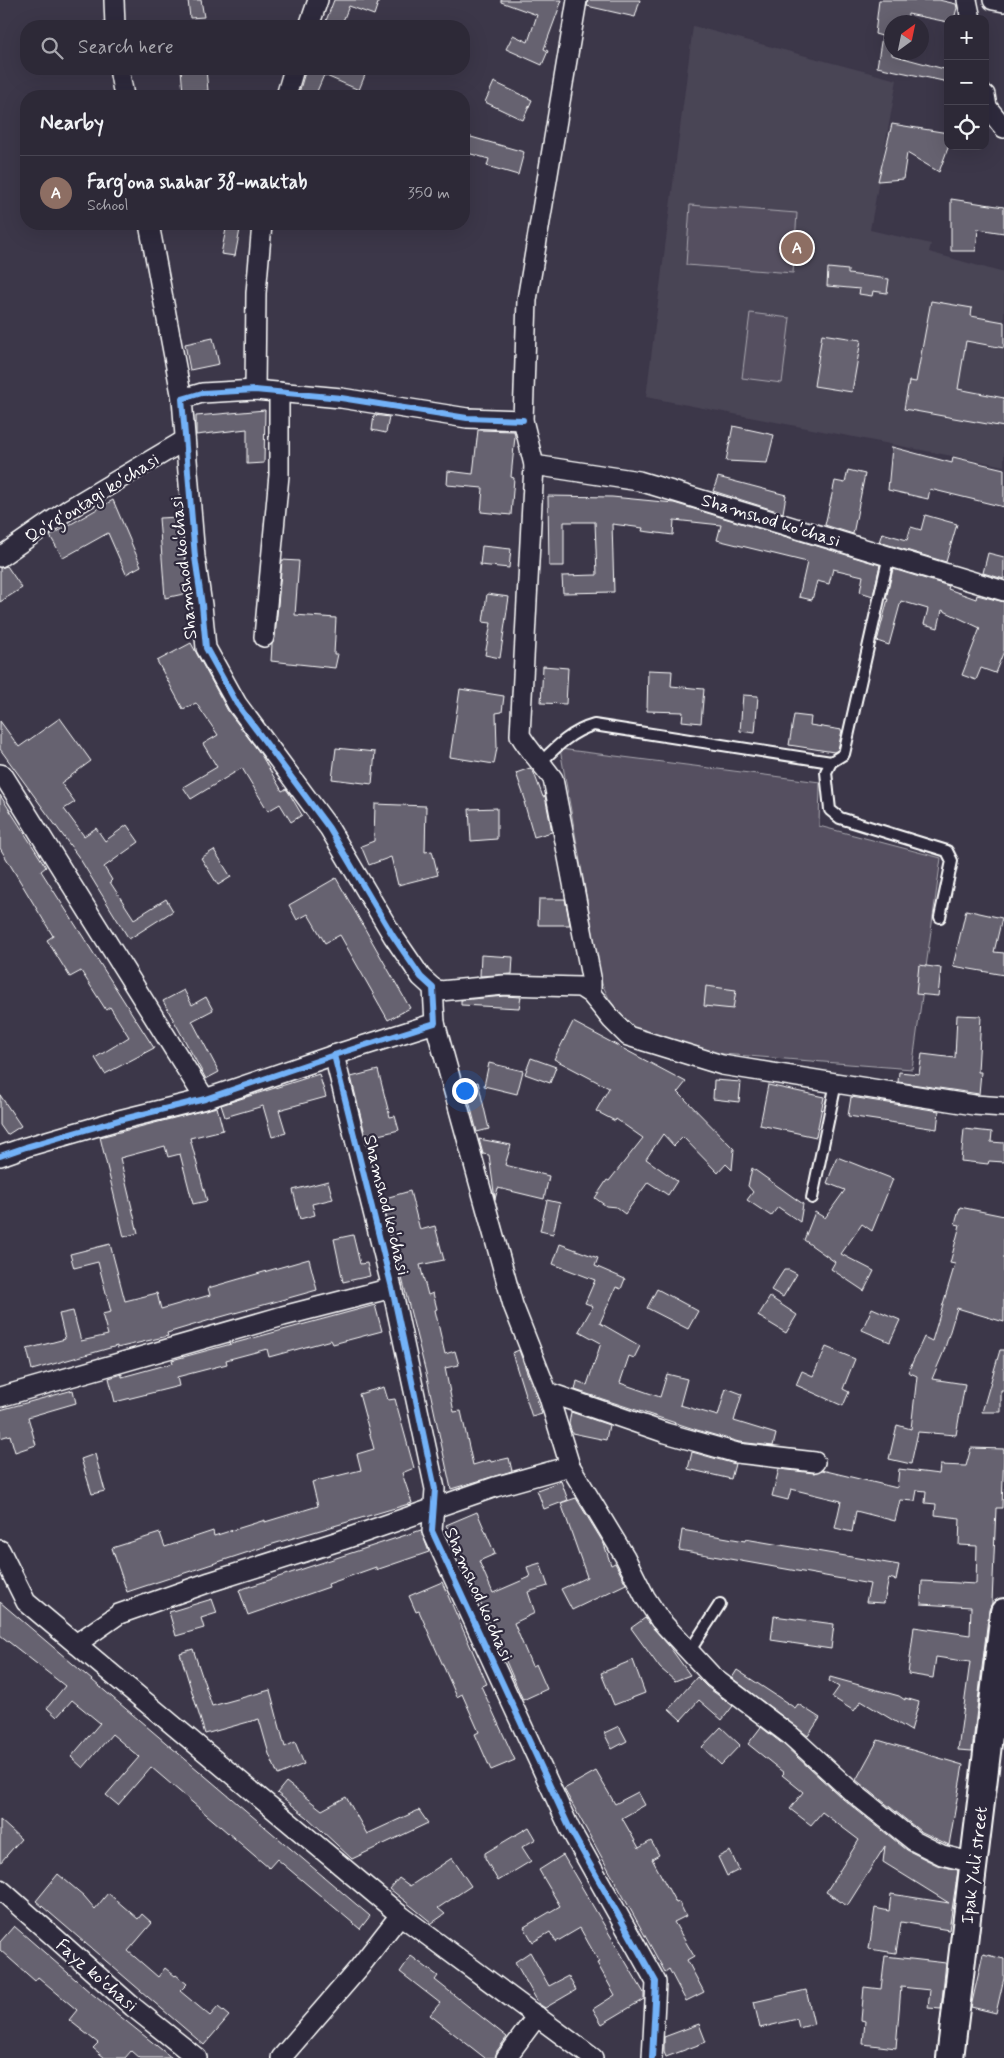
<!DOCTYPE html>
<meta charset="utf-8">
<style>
:root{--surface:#2d2937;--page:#35313f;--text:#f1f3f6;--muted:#a7a6ad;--line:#484552;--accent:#bca0f2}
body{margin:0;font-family:Mynerve,sans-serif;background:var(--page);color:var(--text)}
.controls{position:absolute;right:15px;top:15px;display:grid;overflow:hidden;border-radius:10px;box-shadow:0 5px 20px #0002}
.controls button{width:45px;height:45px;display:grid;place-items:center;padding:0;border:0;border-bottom:1px solid var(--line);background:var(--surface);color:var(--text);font:25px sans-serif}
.compass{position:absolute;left:884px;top:15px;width:45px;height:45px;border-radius:50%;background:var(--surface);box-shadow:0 5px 20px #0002;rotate:33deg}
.you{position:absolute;left:464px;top:1090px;width:18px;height:18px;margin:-12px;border:4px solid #fff;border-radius:50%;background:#1a73e8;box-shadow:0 0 0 8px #1a73e833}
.badge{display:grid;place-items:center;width:32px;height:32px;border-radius:50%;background:var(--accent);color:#fff;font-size:16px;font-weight:700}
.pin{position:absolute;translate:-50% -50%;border:2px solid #fff;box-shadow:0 1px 5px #0006}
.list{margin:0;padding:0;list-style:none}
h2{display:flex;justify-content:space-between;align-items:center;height:65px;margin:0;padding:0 20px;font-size:21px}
h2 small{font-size:16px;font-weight:400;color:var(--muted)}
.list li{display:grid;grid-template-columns:32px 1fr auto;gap:15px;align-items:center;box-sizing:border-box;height:75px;padding:0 20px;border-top:1px solid var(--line)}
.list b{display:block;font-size:19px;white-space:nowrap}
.list p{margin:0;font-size:16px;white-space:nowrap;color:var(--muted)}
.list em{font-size:16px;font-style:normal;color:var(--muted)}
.icon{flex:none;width:28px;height:28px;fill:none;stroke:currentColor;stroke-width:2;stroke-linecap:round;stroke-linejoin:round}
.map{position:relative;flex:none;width:1004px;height:2058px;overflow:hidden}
.search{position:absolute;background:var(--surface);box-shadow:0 5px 20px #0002;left:20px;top:20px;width:450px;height:55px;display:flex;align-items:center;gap:12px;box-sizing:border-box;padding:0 18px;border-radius:20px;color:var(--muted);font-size:19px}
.panel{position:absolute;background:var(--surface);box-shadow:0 5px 20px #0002;left:20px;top:90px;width:450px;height:140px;border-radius:20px}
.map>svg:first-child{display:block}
.built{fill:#494455}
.green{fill:#555060;stroke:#aaa8b0}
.building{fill:#666270;stroke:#fff}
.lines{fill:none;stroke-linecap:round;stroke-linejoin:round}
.service-casing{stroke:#fff;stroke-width:14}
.minor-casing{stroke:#fff;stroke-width:22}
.secondary-casing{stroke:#fff;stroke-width:30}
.service{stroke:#2f2a3d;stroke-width:10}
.minor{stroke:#2f2a3d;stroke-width:19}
.secondary{stroke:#2f2a3d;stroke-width:26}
.cycleway-casing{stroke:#2f2a3d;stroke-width:9}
.cycleway{stroke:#73b2f8;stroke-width:6}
.labels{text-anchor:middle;stroke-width:4.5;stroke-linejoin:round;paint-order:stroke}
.street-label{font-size:18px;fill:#fff;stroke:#2f2a3d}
</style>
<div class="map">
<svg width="1004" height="2058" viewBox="0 0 1004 2058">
<rect width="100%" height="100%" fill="#3c3749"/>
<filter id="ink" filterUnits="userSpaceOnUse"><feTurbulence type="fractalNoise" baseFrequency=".02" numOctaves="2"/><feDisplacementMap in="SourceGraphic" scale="10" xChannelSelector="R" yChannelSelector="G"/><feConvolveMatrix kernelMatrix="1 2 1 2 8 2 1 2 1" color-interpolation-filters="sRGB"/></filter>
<g filter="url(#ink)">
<polygon class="built" points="693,26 897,80 870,230 931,244 929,252 1004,273 1004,466 646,397"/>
<g class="green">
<polygon points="690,205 797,213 793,273 686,265"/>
<polygon points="750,313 790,318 782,383 742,378"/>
<polygon points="560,749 820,782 819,826 941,858 912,1069 710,1053 634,1032 618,1017 602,984"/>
</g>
<g class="building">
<polygon points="188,0 201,0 204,17 190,18"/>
<polygon points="334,0 379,0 374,15 349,6 341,26 324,26"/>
<polygon points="501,0 562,0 544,49 548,51 542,65 506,49 513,35 528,42 537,15 501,2"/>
<polygon points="588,0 640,0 635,17 587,6"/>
<polygon points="879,0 939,0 956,4 957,8 954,19 948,19 948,22 908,14 907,22 892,22 892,55 948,70 948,82 877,67 882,36 875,34"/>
<polygon points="181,69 206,69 208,91 183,93"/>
<polygon points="306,69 351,69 365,75 359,90 324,75 315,96 298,96"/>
<polygon points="494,82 532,100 523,120 485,102"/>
<polygon points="892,124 948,133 948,148 939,172 907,153 903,179 878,181"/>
<polygon points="464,135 524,152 518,175 487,166 489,159 464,152"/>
<polygon points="951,199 1004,207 1004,233 978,229 976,251 951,251"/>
<polygon points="227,224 241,224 235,256 221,254"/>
<polygon points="828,268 848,270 848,274 889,279 887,293 873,291 872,296 859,294 860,289 827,286"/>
<polygon points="931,301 972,308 971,316 1004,322 1004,348 966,341 958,389 1004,398 1004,427 904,409 909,381 916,382"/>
<polygon points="822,334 861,340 852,392 814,386"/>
<polygon points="213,338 219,364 190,370 185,344"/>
<polygon points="265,410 264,463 247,464 247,429 196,435 196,416"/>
<polygon points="374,415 389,417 386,433 372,430"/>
<polygon points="733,426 774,435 767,463 726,461"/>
<polygon points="478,430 514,431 515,436 511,477 514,478 511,515 481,512 483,488 447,485 448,471 473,474"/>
<polygon points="892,447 952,463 953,457 1004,469 1004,507 930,489 928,499 888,490"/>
<polygon points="848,470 865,474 853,534 825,525 835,481 845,483"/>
<polygon points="718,477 786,495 783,513 713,491"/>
<polygon points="548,496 612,497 674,503 880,565 873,596 860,592 863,576 833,569 829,584 817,581 812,600 799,597 807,562 717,540 721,525 674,520 673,535 642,531 643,528 612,524 614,592 563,593 562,576 597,575 595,522 564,522 564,566 549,566"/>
<polygon points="113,500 141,566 126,574 108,533 63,558 50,536"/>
<polygon points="925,515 957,524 946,562 879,542 882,533 907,540 911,527 921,530"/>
<polygon points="180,517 188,593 165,598 159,518"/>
<polygon points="482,546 511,549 509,568 480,565"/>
<polygon points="988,553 1004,557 1004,579 983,573"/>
<polygon points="282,560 299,561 295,615 336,618 334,654 338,654 335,668 271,661 272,644 275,638"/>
<polygon points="7,566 22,588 0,602 0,568"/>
<polygon points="893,569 949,586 948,589 976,599 977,595 1004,602 1004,651 995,673 981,668 976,680 962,675 980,628 942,610 938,628 924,624 928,609 901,601 889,645 877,641 888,599 886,599"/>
<polygon points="487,594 509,597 500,658 485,655 491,623 483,622"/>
<polygon points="191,643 228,711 260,753 282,791 286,789 289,793 302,815 291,822 280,804 268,811 242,768 191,799 183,787 217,767 203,744 218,735 196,703 183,709 157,661"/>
<polygon points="543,666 568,668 566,704 541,703"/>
<polygon points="648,670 672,671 671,686 704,689 701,723 682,721 683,712 647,711"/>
<polygon points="460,689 504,696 502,712 496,713 497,748 494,764 450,757"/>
<polygon points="743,695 758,696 755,733 740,731"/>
<polygon points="794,715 811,717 810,725 842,730 838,750 834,752 789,745"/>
<polygon points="60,718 91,761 61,783 75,802 64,809 84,836 96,828 105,841 127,825 139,842 104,867 112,880 110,882 134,919 166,899 173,911 129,939 80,859 0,749 0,721 19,747"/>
<polygon points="336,748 375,752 372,784 332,779"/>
<polygon points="530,768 534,773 543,797 545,796 552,832 534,837 524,802 526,802 516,773"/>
<polygon points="0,795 46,867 41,871 154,1048 105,1074 95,1058 129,1037 110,1007 106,1010 81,971 70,977 47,940 53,936 0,848"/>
<polygon points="375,804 426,806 425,852 432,851 438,875 398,885 391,857 369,865 361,846 374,841"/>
<polygon points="497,808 497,839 471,841 469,809"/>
<polygon points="214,850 231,877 218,885 201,858"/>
<polygon points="336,878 410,1008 388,1020 340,935 325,943 308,914 297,920 289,905"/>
<polygon points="539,899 565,899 570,925 538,925"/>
<polygon points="966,910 1002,918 994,952 1004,953 1004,975 953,966"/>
<polygon points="481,955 513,957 512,974 480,976"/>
<polygon points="919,965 941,968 938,996 916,994"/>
<polygon points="706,986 736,990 733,1009 704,1006"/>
<polygon points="184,990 192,1005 206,997 213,1010 192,1021 219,1072 206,1079 163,1001"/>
<polygon points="504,996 521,997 519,1008 461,1005 461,1000"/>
<polygon points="957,1015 981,1016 978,1072 981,1072 979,1094 898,1082 899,1072 919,1074 922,1054 955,1058"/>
<polygon points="573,1022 686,1082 678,1092 734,1149 732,1170 726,1164 718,1173 683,1137 674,1146 663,1134 646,1159 677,1181 668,1195 648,1182 625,1214 616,1207 606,1206 595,1198 607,1180 609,1181 643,1138 616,1119 615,1121 596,1111 609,1088 554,1059"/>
<polygon points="531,1058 556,1067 550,1083 525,1074"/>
<polygon points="489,1063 523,1071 517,1094 484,1086"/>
<polygon points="378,1070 390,1117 395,1116 399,1130 366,1138 351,1077"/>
<polygon points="319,1074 326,1097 279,1110 286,1133 272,1137 263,1106 225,1117 221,1105"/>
<polygon points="714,1080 741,1082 739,1102 713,1099"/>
<polygon points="478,1082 489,1129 477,1132 465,1085"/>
<polygon points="768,1085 824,1097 816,1137 760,1125"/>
<polygon points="0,1095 21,1126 7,1135 0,1125"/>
<polygon points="851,1097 939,1111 937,1129 848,1116"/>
<polygon points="217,1107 223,1130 190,1138 207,1201 193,1204 180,1154 168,1157 165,1146 120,1158 138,1233 124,1237 100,1137"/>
<polygon points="964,1129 992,1132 991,1142 1004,1143 1004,1162 989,1161 988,1164 961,1161"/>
<polygon points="479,1139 511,1145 505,1165 549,1176 544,1199 498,1188 495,1199 489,1155 483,1154"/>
<polygon points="837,1157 893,1179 872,1231 862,1224 841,1254 874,1271 864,1291 831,1269 835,1262 804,1240 815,1212 825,1218 845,1190 827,1183"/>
<polygon points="752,1168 803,1204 800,1222 778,1207 771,1216 747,1200 753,1192 748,1186"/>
<polygon points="328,1181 333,1199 312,1204 315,1215 300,1219 293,1190"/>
<polygon points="410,1191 420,1230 435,1226 444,1260 420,1265 428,1295 433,1293 437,1309 435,1310 445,1354 455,1351 459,1365 445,1368 454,1412 461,1411 473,1465 490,1460 491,1462 509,1458 512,1471 451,1489 426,1373 382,1199"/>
<polygon points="547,1200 560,1203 553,1234 540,1231"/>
<polygon points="960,1207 1004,1216 1004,1322 957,1308 944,1351 932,1379 965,1384 956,1435 918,1432 911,1464 889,1459 897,1425 911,1429 917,1376 908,1372 924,1337 932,1341 955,1264 950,1263 960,1225 955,1224"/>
<polygon points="353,1235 360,1264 367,1263 370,1276 343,1282 334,1239"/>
<polygon points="110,1244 125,1301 157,1293 161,1309 210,1295 208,1288 309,1259 317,1290 217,1318 167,1333 168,1336 117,1348 117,1346 32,1370 27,1349 65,1339 59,1314 73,1311 81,1341 108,1335 102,1314 111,1312 98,1262 74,1268 70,1254"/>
<polygon points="560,1244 598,1258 595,1266 625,1279 621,1289 616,1287 600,1323 640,1346 634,1358 629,1356 620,1383 660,1397 667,1374 687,1379 680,1405 718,1416 726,1388 742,1394 734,1421 776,1434 773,1446 739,1442 697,1430 575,1390 577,1381 587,1385 601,1343 579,1331 593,1306 585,1303 595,1280 553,1264"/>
<polygon points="784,1270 789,1270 797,1274 783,1297 771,1290"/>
<polygon points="657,1289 698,1311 688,1329 647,1308"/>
<polygon points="770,1297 797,1315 786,1333 758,1316"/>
<polygon points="375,1305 382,1331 333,1344 331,1340 269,1357 267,1349 226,1360 227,1364 177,1377 179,1386 115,1402 109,1378 122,1374 122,1377 173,1363 172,1360"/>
<polygon points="872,1308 900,1320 890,1342 862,1330"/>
<polygon points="826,1347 855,1359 843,1389 849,1392 843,1406 796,1385 802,1371 813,1376"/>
<polygon points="519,1350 542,1414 532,1417 512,1353"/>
<polygon points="1000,1350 1004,1350 1004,1391 1001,1391 1001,1412 982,1412"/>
<polygon points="384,1387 388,1400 395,1399 414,1468 402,1473 412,1503 273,1544 127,1592 112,1548 160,1533 165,1547 213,1531 214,1536 265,1520 265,1522 318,1506 312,1482 361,1470 357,1454 374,1449 359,1394"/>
<polygon points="73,1390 76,1403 28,1417 36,1445 15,1452 10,1435 0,1438 0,1410"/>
<polygon points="571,1412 609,1425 606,1440 572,1433 569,1424"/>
<polygon points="971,1448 1004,1449 1002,1508 996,1508 992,1603 989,1610 972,1751 958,1750 970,1662 936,1657 933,1678 908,1674 914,1627 970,1635 971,1607 921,1604 922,1581 976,1584 977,1546 959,1545 960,1518 935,1515 936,1504 925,1503 926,1491 917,1490 915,1501 900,1500 895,1521 856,1511 852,1532 835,1528 841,1501 791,1489 788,1500 772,1496 779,1469 814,1473 822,1470 897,1488 899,1469 939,1474 940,1465 966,1466"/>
<polygon points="692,1452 735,1464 731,1479 688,1469"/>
<polygon points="95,1454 105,1491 92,1494 81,1459"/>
<polygon points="561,1481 568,1500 544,1509 537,1490"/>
<polygon points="576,1498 604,1544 611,1565 615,1563 626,1584 572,1610 561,1589 587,1577 561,1503"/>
<polygon points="477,1512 495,1554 479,1561 493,1593 530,1577 527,1567 540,1563 548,1586 528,1592 535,1613 514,1623 532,1666 536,1664 547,1689 523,1700 446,1525"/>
<polygon points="421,1530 429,1552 376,1570 376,1567 328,1584 329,1587 248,1615 239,1590"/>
<polygon points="682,1530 745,1541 745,1539 899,1565 896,1580 889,1578 884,1603 866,1602 870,1584 679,1550"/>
<polygon points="442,1582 487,1684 481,1686 515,1760 491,1770 475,1734 479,1732 462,1694 457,1697 419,1611 416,1612 409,1596"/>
<polygon points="212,1599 217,1613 201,1618 204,1628 176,1636 169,1612"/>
<polygon points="0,1602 370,1916 360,1929 277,1859 269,1868 151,1767 118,1805 106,1795 139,1757 112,1734 83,1768 71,1757 100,1723 72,1700 57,1717 47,1708 65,1686 0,1635"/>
<polygon points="774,1616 834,1624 831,1649 771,1640"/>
<polygon points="645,1618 669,1646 690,1675 675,1681 660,1668 631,1628"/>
<polygon points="193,1649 212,1706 270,1690 285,1747 295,1742 304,1764 278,1775 269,1754 259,1719 205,1734 180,1653"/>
<polygon points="633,1660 645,1693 614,1705 601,1673"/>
<polygon points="737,1670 795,1708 798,1704 820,1718 808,1736 732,1678"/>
<polygon points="697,1677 707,1687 733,1706 722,1720 699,1700 681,1720 669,1709"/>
<polygon points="830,1677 899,1696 905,1700 905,1698 919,1702 911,1731 861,1701 854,1711 832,1697 839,1687 829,1681"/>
<polygon points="619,1726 627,1741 612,1749 604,1733"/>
<polygon points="721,1727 740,1745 721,1765 702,1747"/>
<polygon points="761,1727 784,1745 843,1799 907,1850 937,1865 958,1870 949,1930 901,1922 896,1953 869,1949 875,1908 889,1911 891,1894 949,1903 883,1862 885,1846 847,1906 826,1892 859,1840 822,1812 811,1825 790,1809 803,1792 782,1775 784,1773 748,1744"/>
<polygon points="878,1740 963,1765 949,1845 920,1831 856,1780"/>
<polygon points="596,1771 615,1804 638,1792 645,1805 622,1818 639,1848 651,1841 659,1855 652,1859 676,1903 679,1902 686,1916 674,1922 694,1956 687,1960 704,1992 686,2001 669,1969 665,1972 564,1789"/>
<polygon points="286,1782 322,1810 346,1797 367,1834 419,1810 428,1823 352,1859 307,1817 277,1793"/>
<polygon points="0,1820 21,1839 0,1863"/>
<polygon points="529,1827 536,1839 522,1847 531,1861 498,1881 485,1858 485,1853"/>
<polygon points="730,1851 739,1870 727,1876 718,1857"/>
<polygon points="563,1855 644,1993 644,1999 602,2024 593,2009 615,1995 597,1963 599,1962 580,1928 556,1942 550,1932 533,1942 524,1927 560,1906 539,1870"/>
<polygon points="452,1858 471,1886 438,1908 445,1914 432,1923 390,1889 399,1878 410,1886"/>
<polygon points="58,1874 84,1896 95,1909 108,1893 138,1919 142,1914 152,1923 128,1951 158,1977 165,1968 175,1976 176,1975 187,1984 180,1991 210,2016 218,2007 229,2016 204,2045 36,1901"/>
<polygon points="14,1926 91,1993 172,2058 139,2058 131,2051 125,2058 105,2058 93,2048 98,2043 69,2020 77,2010 38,1977 35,1981 0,1950 0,1942"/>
<polygon points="530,1952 549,1986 568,1976 576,1990 545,2008 539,2004 515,1962"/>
<polygon points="983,1954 1004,1959 1004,1978 996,2013 971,2007"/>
<polygon points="411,1956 438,1976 435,1980 507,2037 497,2051 495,2058 485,2058 430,2015 440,2003 400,1972"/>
<polygon points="885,1956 946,1963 941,2009 928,2008 930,1990 901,1987 896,2048 863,2044 865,2021 861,2020 864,1987 881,1989"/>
<polygon points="806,1990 814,2024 799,2028 797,2019 760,2028 754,2002"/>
<polygon points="699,2024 706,2042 666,2057 664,2052 664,2037"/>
</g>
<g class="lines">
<defs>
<g id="service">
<polyline points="889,555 844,754 831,762 826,772 830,810 840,818 947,851 952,861 940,917"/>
<path d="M541 762C557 746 572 731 594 725L831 762"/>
<polyline points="812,1198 836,1083"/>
<polyline points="689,1652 720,1604"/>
</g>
<g id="minor">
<polyline points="114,0 115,26"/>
<path d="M577 0 527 300 523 420 534 465 520 735C529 751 542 763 553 779L591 977V994"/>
<polyline points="967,0 971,19"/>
<polyline points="993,0 1004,2"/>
<polyline points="309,26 318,0"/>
<polyline points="119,69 124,96"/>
<polyline points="985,95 987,107 1004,128"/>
<polyline points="286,96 294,69"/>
<polyline points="149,224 182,399"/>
<polyline points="255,390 256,293 262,224"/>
<polyline points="534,465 639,481 1004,591"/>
<polyline points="0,557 69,509 185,440"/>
<polyline points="264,637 279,475 279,392"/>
<polyline points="0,774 3,775 205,1099"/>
<polyline points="433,988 440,991 504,985 580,987 591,994 612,1020 628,1036 722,1065 974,1105 1004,1107"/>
<polyline points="435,1023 513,1305 548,1394 570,1466 625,1557 645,1597 660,1620 714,1678 791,1736 850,1790 914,1841 942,1855 974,1863"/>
<polyline points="334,1055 392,1288 435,1489 432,1531 570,1829 656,1982 652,2058"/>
<polyline points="0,1156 26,1147 119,1120 205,1099 334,1055 435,1023 433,988 421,977 393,936 329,828 237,704 206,648 202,605 195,557 182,399 202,393 255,390 341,398 467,418 523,420"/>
<polyline points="547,1392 666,1433 737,1453 815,1462"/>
<polyline points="0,1397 283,1316 392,1288"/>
<polyline points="0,1550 26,1602 400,1915 593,2058"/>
<polyline points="76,1644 119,1614 210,1582 342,1540 495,1487 570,1466"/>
<polyline points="0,1889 133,2007 197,2058"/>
<polyline points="281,2058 358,1969 400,1915"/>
<polyline points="506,2058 537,2016"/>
</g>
<polyline id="secondary" points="950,2058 1004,1612"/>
</defs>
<use href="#service" class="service-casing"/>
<use href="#minor" class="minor-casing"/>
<use href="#secondary" class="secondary-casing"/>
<use href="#service" class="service"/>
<use href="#minor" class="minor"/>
<use href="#secondary" class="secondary"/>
<defs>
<g id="cycleway">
<polyline points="334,1055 392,1288 435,1489 432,1531 570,1829 656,1982 652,2058"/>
<polyline points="0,1156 26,1147 119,1120 205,1099 334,1055 435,1023 433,988 421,977 393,936 329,828 237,704 206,648 202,605 195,557 182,399 202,393 255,390 341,398 467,418 523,420"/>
</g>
</defs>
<use href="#cycleway" class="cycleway-casing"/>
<use href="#cycleway" class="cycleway"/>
</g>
</g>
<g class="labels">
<g class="street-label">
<text transform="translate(92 498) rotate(-32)" y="6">Qoʻrgʻontagi koʻchasi</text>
<text transform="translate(771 520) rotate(17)" y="6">Shamshod koʻchasi</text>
<text transform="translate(183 568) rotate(-96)" y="6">Shamshod koʻchasi</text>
<text transform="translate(387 1205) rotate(76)" y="6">Shamshod koʻchasi</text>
<text transform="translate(479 1594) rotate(66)" y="6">Shamshod koʻchasi</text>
<text transform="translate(974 1865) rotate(-83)" y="6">Ipak Yuli street</text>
<text transform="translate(97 1975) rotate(41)" y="6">Fayz koʻchasi</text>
</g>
</g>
</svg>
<div class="controls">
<button>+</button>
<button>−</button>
<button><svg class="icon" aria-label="locate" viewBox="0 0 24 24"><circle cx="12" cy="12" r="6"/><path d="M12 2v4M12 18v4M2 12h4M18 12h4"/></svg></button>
</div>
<svg class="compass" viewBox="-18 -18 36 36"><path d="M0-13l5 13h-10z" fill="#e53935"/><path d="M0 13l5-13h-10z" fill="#a7a6ad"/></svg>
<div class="you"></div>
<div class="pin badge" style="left:797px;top:248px;background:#8d6e63">A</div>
<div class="search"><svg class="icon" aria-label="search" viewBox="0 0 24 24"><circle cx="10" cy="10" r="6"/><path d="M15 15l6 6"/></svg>Search here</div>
<section class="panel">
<h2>Nearby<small></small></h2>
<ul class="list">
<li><span class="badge" style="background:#8d6e63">A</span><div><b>Farg'ona shahar 38-maktab</b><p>School</p></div><em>350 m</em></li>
</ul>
</section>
</div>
